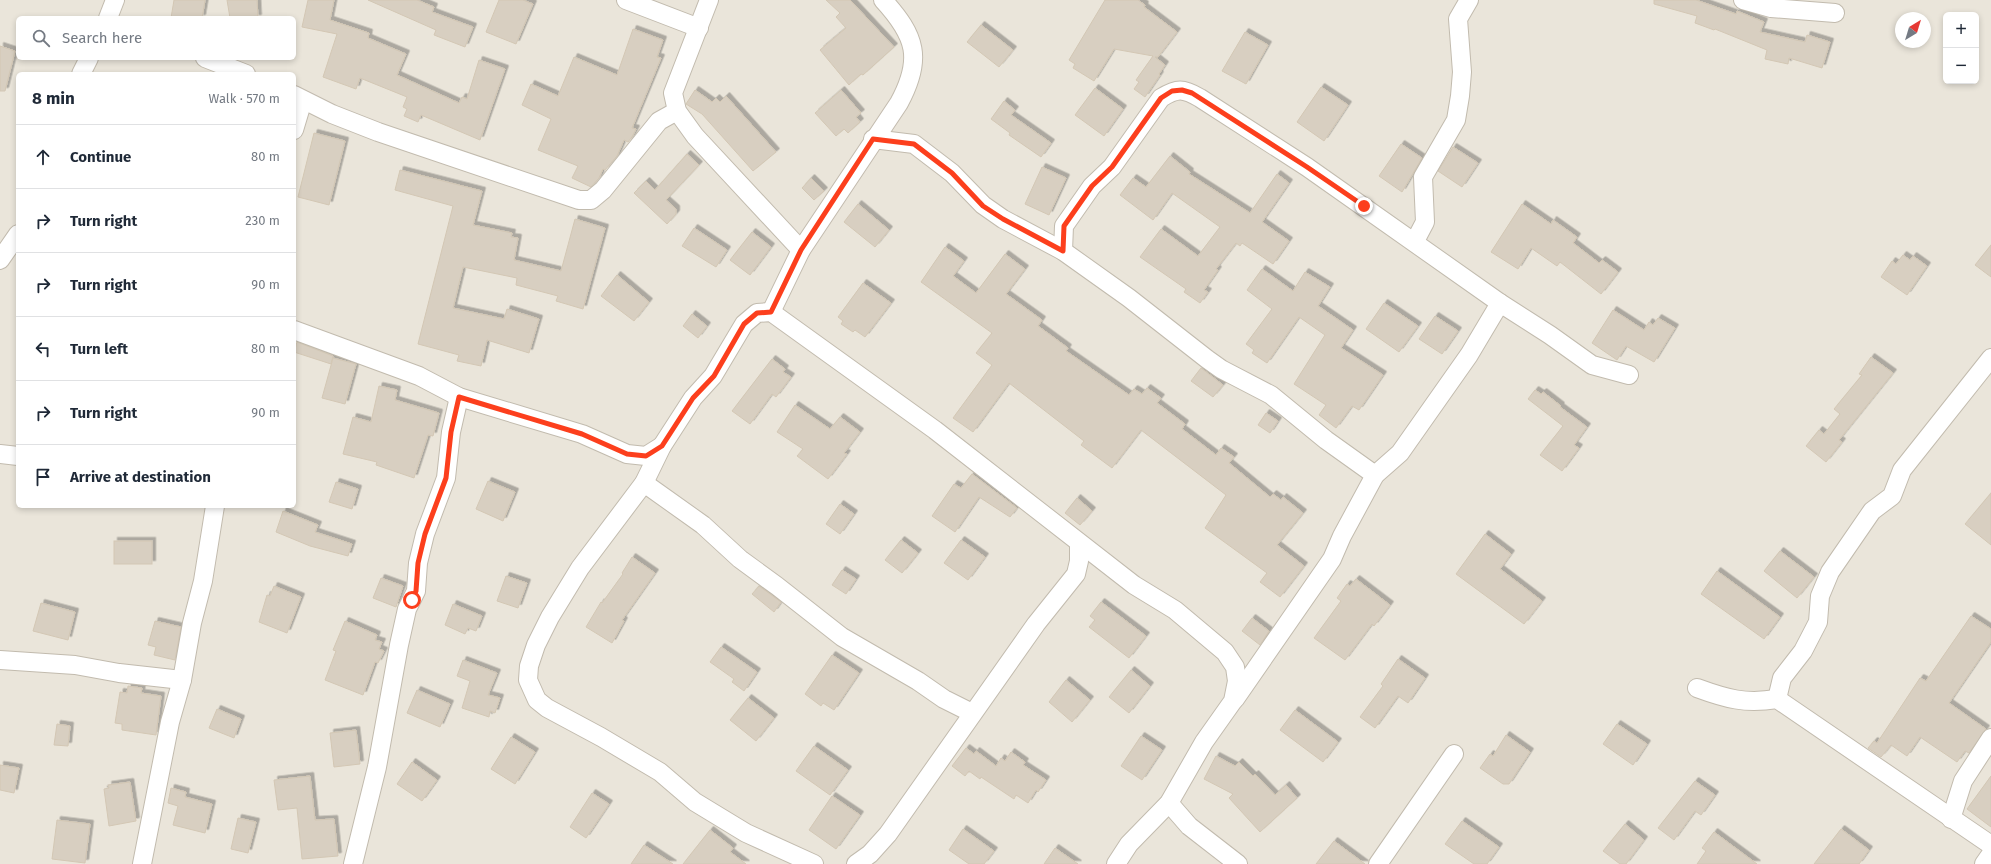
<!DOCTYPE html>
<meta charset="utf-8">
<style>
:root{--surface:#fff;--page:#f6f6f7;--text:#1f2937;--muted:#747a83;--line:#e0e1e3}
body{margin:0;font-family:"Fira Sans",sans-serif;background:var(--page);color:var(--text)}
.controls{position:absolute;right:12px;top:12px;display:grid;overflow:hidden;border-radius:6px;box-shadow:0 2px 6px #0003}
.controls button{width:36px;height:36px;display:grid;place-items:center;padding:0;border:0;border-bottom:1px solid var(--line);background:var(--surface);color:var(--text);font:20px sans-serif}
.compass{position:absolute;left:1895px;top:12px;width:36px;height:36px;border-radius:50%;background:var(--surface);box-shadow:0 2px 6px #0003;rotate:38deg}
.stop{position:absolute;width:12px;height:12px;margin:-9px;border:3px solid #fc3f1d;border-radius:50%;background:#fff}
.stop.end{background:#fc3f1d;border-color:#fff;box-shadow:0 1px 4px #0008}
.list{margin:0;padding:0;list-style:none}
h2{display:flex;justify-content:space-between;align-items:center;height:52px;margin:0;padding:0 16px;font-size:17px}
h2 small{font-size:13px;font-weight:400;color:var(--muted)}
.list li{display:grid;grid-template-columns:26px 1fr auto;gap:12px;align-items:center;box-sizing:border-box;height:64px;padding:0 16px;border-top:1px solid var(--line)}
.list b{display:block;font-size:15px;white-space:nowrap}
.list em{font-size:13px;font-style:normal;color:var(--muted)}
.icon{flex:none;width:22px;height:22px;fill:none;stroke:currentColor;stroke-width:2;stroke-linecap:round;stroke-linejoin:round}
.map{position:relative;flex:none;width:1991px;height:864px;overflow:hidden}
.search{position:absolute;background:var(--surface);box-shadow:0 2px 6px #0003;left:16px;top:16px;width:280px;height:44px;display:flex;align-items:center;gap:10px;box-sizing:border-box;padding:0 14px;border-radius:6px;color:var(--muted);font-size:15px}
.panel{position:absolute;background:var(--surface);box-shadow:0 2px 6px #0003;left:16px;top:72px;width:280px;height:436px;border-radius:6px}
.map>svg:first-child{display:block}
.residential{fill:#eae5da;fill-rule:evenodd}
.building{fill:#d8cfc1;stroke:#d3c7b4;filter:url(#shadow)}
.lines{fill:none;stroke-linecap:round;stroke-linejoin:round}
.street-casing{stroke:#c2bbae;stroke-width:20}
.street{stroke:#fff;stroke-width:18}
.route{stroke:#fc3f1d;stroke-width:5}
</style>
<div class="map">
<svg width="1991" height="864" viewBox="0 0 1991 864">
<defs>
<filter id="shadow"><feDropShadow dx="3.5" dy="-3.5" stdDeviation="0" flood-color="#0004"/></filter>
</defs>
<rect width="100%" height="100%" fill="#f6f3ec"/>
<path class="residential" d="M0 0H1991V864H0ZM1946 15H1976V81H1946ZM18 18H294V58H18ZM1901 18H1925V42H1901ZM18 74H294V506H18Z"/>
<g class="building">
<polygon points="174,0 205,0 202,18 171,18"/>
<polygon points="227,0 257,0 258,18 230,18"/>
<polygon points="308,0 334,0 330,20 369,33 368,38 406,54 397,75 459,103 462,97 467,99 479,60 505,69 480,140 421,115 418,122 404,116 407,109 403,107 407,97 360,78 356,89 323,77 337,34 302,27"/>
<polygon points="368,0 417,0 434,7 432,12 473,27 465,47 434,35 436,30"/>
<polygon points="499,0 523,0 533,4 516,44 486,32"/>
<polygon points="826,0 850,0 894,47 863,75 861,74 849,85 820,50 846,28 836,17 840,13"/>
<polygon points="1105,0 1138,0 1145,5 1144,7 1177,32 1158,57 1155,57 1165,65 1159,74 1160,75 1145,97 1134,89 1139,82 1136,80 1153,56 1114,49 1094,81 1073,68 1075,64 1069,60"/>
<polygon points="1654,0 1696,0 1736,14 1737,11 1764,22 1760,32 1805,42 1807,35 1830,42 1822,68 1789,58 1788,64 1765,59 1767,50 1715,29 1714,30 1695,23 1697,16 1654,4"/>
<polygon points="981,25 1013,50 999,67 967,42"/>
<polygon points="633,29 663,40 657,57 661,58 632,128 636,129 632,137 628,142 624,140 617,156 605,170 603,169 599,178 591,187 572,178 578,166 538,150 551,119 522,105 531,84 558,96 574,57 617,75"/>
<polygon points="1245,32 1268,45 1246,84 1222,71"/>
<polygon points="0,46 15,51 5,91 0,91"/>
<polygon points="1321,87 1348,105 1324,141 1297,122"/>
<polygon points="1095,88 1123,109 1104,136 1075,115"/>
<polygon points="695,90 712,102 716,98 720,102 726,96 776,152 753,171 702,114 686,104"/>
<polygon points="841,90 861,113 856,117 860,122 848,133 844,129 836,136 815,113"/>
<polygon points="1004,101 1015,110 1011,115 1051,143 1041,157 1009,135 1010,133 991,119"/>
<polygon points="314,133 345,141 329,205 298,197"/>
<polygon points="1401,144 1422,158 1402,192 1379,176"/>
<polygon points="1453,147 1478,163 1462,187 1438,171"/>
<polygon points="687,154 699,165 666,200 676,209 676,214 667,224 634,193 646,181 655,190"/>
<polygon points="1170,156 1190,172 1189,174 1250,213 1277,174 1289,183 1262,222 1289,241 1273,264 1242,243 1240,246 1236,243 1216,269 1218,270 1204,290 1208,292 1200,303 1184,292 1186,289 1140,257 1161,229 1198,256 1220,227 1172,193 1153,220 1120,195 1133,178 1146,187"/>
<polygon points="1042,167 1066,178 1049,215 1025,204"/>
<polygon points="400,170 482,191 473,225 512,233 511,237 518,238 514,260 561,271 575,219 605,228 583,309 556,301 558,296 516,285 517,278 463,267 453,308 504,319 507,309 539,319 529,353 487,340 481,366 457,361 459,355 418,344 453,206 395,190"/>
<polygon points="811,178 824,191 814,200 802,188"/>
<polygon points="858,204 889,230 875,247 844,222"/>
<polygon points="1522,204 1551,224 1553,220 1577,237 1573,243 1599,263 1602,260 1618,272 1601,294 1560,262 1557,266 1531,248 1518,269 1491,252"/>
<polygon points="694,228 727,250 716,267 682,246"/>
<polygon points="752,232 771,247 750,275 730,260"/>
<polygon points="1991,245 1991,277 1975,265"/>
<polygon points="945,247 964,261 953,276 976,293 1005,254 1025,269 1006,294 1042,320 1038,326 1068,348 1066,351 1129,395 1134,389 1142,394 1147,388 1161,398 1157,403 1185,424 1182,429 1216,455 1221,448 1234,457 1229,463 1270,497 1273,494 1281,500 1283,497 1303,513 1277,545 1304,566 1280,597 1260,582 1267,573 1205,528 1226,495 1141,430 1112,468 1081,445 1084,441 1009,383 973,432 953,418 992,365 976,353 992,333 921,282"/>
<polygon points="1903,255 1910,260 1913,256 1927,266 1907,295 1881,277 1892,261 1896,264"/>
<polygon points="1262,269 1293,291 1305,272 1330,287 1318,306 1353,330 1341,348 1383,375 1359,410 1352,406 1336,428 1319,415 1326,405 1294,384 1325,335 1299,317 1267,363 1252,353 1254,350 1246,344 1272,309 1247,290"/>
<polygon points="617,275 649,302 634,321 601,296"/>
<polygon points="863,283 891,303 865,337 855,330 853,332 841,324 843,321 838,317"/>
<polygon points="1384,303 1418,326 1399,352 1366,329"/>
<polygon points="1613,310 1644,330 1649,322 1653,325 1658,318 1675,328 1654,362 1626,346 1617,360 1592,343"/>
<polygon points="692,314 707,326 698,338 683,326"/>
<polygon points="1435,316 1458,331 1442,354 1419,339"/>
<polygon points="297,342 333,356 331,364 294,352"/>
<polygon points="1871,357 1893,373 1839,440 1842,442 1826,462 1806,446 1819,430 1824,434 1840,414 1834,409 1862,375 1859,374"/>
<polygon points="333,358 356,364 345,404 322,398"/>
<polygon points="772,359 785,369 783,372 791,377 776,397 772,394 750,424 732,411"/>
<polygon points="1201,368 1223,385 1213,397 1191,381"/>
<polygon points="379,386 397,390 395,400 439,413 433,436 428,435 414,478 376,465 377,462 343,454 353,417 371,422"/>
<polygon points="1535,390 1541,394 1543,392 1561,406 1560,407 1587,427 1574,445 1579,448 1562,471 1540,455 1563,426 1528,399"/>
<polygon points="795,405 830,429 840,417 860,432 844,453 847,454 828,479 797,456 803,449 777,432"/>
<polygon points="1266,413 1278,421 1270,433 1258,425"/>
<polygon points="972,474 1017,508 1010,517 979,497 955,532 932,516 954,484 961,488"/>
<polygon points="488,481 515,492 503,521 476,509"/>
<polygon points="336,482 358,489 352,509 329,502"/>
<polygon points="1991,493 1991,545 1965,524"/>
<polygon points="1077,498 1092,511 1080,525 1065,513"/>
<polygon points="840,504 854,514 840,534 826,524"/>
<polygon points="283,511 318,525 315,532 352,544 348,556 310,546 276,532"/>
<polygon points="1485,534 1511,554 1500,569 1542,601 1524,624 1456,574"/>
<polygon points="901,540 918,553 902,573 885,560"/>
<polygon points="961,540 985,557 968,580 944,563"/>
<rect x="114" y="541" width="38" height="23"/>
<polygon points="1780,551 1814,577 1797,598 1764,571"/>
<polygon points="632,557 655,573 622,620 624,621 612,643 586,627 601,602 602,603 623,574 622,573"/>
<polygon points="842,570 856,579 846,594 832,585"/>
<polygon points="1717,571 1780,617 1764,639 1701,594"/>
<polygon points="506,576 527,583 518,608 497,601"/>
<polygon points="381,578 403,586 396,607 373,598"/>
<polygon points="1356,579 1390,605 1374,626 1372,624 1345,660 1314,638 1341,601 1337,598 1347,584 1350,586"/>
<polygon points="274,586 301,597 287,633 259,622 267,595 270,596"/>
<polygon points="759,586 781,602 774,612 752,594"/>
<polygon points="1101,602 1146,636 1129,658 1089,627 1095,620 1090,616"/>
<polygon points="41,603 75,612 68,640 33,631"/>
<polygon points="453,604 482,616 476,631 468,628 465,634 445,625"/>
<polygon points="1971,616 1991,629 1991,642 1949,703 1986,729 1969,753 1965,751 1957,762 1920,737 1907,756 1891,745 1881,757 1868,748 1874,741 1877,743 1920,678 1926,681"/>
<polygon points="1252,618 1269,631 1260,645 1242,631"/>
<polygon points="155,621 181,627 175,660 154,655 156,647 148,645"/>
<polygon points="345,621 377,635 375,640 382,642 379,649 384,651 378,663 375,662 363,695 325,680 336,651 333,650"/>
<polygon points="721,647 757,672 744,691 732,682 734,679 710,662"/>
<polygon points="832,655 859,673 834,710 823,703 821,706 805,694"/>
<polygon points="1398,659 1425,678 1408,703 1398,696 1375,728 1360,717 1383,686 1381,684"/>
<polygon points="463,660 497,673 488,695 500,698 495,713 490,711 489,717 462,708 470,681 457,676"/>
<polygon points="1131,670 1150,686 1129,713 1109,697"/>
<polygon points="1066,680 1090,700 1072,722 1049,702"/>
<polygon points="128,686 142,688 141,693 161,696 156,735 122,730 122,724 115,723 120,692 127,693"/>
<polygon points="417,690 450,704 440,727 407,713"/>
<polygon points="748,698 774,718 756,741 730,720"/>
<polygon points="217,709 241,719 234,738 209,728"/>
<polygon points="1295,710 1338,742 1323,762 1280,730"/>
<polygon points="57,724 70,726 68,746 54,745"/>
<polygon points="1617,724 1647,744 1633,765 1603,744"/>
<polygon points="356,730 360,764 334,767 330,733"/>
<polygon points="1506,735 1530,752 1509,784 1503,784 1480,768 1490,754 1493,756"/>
<polygon points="1141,736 1162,750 1142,780 1121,766"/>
<polygon points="511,737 535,752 515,784 491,769"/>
<polygon points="814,746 848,770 830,795 796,771"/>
<polygon points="966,748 974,754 976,751 996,766 1001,758 1005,761 1011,752 1025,762 1023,765 1046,780 1038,792 1036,790 1028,803 1016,795 1014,799 981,777 980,779 969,771 965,776 952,766"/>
<polygon points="1216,756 1235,766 1239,762 1253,776 1255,774 1275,795 1286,785 1297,798 1260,832 1229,798 1233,794 1204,779"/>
<polygon points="412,762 437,780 422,801 397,784"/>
<polygon points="0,765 19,768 14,793 0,790"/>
<polygon points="310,776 315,820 334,819 338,856 302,859 297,808 278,810 274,780"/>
<polygon points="1991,776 1991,827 1967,809"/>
<polygon points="1695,781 1715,795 1701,815 1695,811 1674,840 1658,828"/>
<polygon points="130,782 136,821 109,826 104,789 109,788 108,785"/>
<polygon points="171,788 186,792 185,797 212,804 205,833 173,825 178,806 168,803"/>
<polygon points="592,793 609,804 586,838 570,827"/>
<polygon points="832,796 860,815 836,849 809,830"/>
<polygon points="238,818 256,822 248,853 231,849"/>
<polygon points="57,820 90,824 85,863 52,859"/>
<polygon points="1462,821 1499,847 1487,864 1474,864 1445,844"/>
<polygon points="1625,824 1644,840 1626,864 1620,864 1603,851"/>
<polygon points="963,829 994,851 984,864 969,864 949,850"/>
<polygon points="1841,829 1869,850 1859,864 1814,864"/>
<polygon points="710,830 733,848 730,852 746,864 683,864"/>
<polygon points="1714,832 1757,864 1697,864 1706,851 1702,848"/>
<polygon points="1334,841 1365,864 1316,864"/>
<polygon points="644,845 673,864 631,864"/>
<polygon points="1055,848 1078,864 1044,864"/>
</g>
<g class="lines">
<defs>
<g id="street">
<polyline points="626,0 699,28"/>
<polyline points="709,0 673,93 677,111 695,136 801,250"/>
<polyline points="1743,0 1771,8 1835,13"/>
<polyline points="108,18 115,0"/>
<polyline points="205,58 246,74"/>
<polyline points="81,74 89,58"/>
<polyline points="294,95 332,114 378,132 579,200 591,200 603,190 659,121 677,111"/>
<polyline points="294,130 303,100"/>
<polyline points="873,139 914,144 952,173 983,205 1003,219 1063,251 1129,298 1207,359 1221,369 1271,395 1326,440 1375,475 1342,536 1332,559 1235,699"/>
<polyline points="1415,241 1425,222 1423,177 1456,120 1460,96 1462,72 1458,19 1469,0"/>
<path d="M1063 251 1064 226 1092 186 1112 167 1161 98C1177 88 1183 88 1200 98L1307 167 1500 303"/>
<polyline points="0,260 18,234"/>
<path d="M771 312 801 250 899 103C923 59 916 36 883 0"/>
<polyline points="294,330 419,376 459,397 582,434 627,454 646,456 662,446"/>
<polyline points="0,454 18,456"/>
<polyline points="1375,475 1400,453 1469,355 1500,303 1550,335 1592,365 1629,375"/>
<polyline points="644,483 703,525 740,559 777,586 842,637 918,681 944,699 972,713"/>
<polyline points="0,660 75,665 119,673 182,680"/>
<path d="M1697 688C1727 699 1745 704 1777 699L1991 845"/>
<polyline points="1777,699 1782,678 1803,651 1818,622 1820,596 1830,572 1872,511 1892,496 1902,470 1991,358"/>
<polyline points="1169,803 1189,826 1238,864"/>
<polyline points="1951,819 1963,781 1991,738"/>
<polyline points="142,864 170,722 182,680 192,623 203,581 215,506"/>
<polyline points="353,864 377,767 399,645 407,609 416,591 418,563 425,534 446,478 451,432 459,397"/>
<polyline points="814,864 746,833 695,802 660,772 601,737 547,708 537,700 528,680 529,666 536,645 550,617 580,568 644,483 662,446 693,398 713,376 744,324 757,313 771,312 935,430 1134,585 1175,610 1225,652 1235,667 1237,681 1233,701 1204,742 1169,803 1129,844 1116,864"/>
<polyline points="856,864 870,854 888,834 1036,624 1076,574 1079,561 1079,543"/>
<polyline points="1378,864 1454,754"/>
<polyline points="1984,864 1991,854"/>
</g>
</defs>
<use href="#street" class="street-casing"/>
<use href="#street" class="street"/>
</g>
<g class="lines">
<polyline class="route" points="412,600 416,591 418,563 425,534 446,478 451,432 459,397 582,434 627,454 646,456 662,446 693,398 714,376 744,324 757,313 771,312 801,250 873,139 914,144 952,173 983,206 1003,219 1063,251 1064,226 1092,186 1112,167 1161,98 1172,91 1182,90 1192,93 1307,167 1364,206"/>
</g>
</svg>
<div class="controls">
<button>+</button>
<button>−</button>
</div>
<svg class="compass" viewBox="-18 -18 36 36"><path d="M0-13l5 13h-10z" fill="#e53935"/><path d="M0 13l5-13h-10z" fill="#747a83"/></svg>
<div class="stop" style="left:412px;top:600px"></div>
<div class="stop end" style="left:1364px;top:206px"></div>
<div class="search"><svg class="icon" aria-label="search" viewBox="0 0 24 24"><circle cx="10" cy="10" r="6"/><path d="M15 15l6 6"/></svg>Search here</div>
<section class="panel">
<h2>8 min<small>Walk · 570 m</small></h2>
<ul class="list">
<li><svg class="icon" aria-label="ahead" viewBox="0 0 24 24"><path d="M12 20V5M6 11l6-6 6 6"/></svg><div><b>Continue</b></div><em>80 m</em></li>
<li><svg class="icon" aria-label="right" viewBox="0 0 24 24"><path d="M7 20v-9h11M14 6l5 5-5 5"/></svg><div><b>Turn right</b></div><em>230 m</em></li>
<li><svg class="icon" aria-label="right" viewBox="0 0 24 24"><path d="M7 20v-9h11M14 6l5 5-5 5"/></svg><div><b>Turn right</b></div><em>90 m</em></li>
<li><svg class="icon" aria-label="left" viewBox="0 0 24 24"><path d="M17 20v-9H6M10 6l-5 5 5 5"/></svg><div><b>Turn left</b></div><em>80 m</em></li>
<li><svg class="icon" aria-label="right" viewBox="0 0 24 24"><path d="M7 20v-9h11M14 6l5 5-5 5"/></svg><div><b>Turn right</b></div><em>90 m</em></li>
<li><svg class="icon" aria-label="arrive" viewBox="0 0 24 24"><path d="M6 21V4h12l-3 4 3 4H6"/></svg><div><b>Arrive at destination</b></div></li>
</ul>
</section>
</div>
